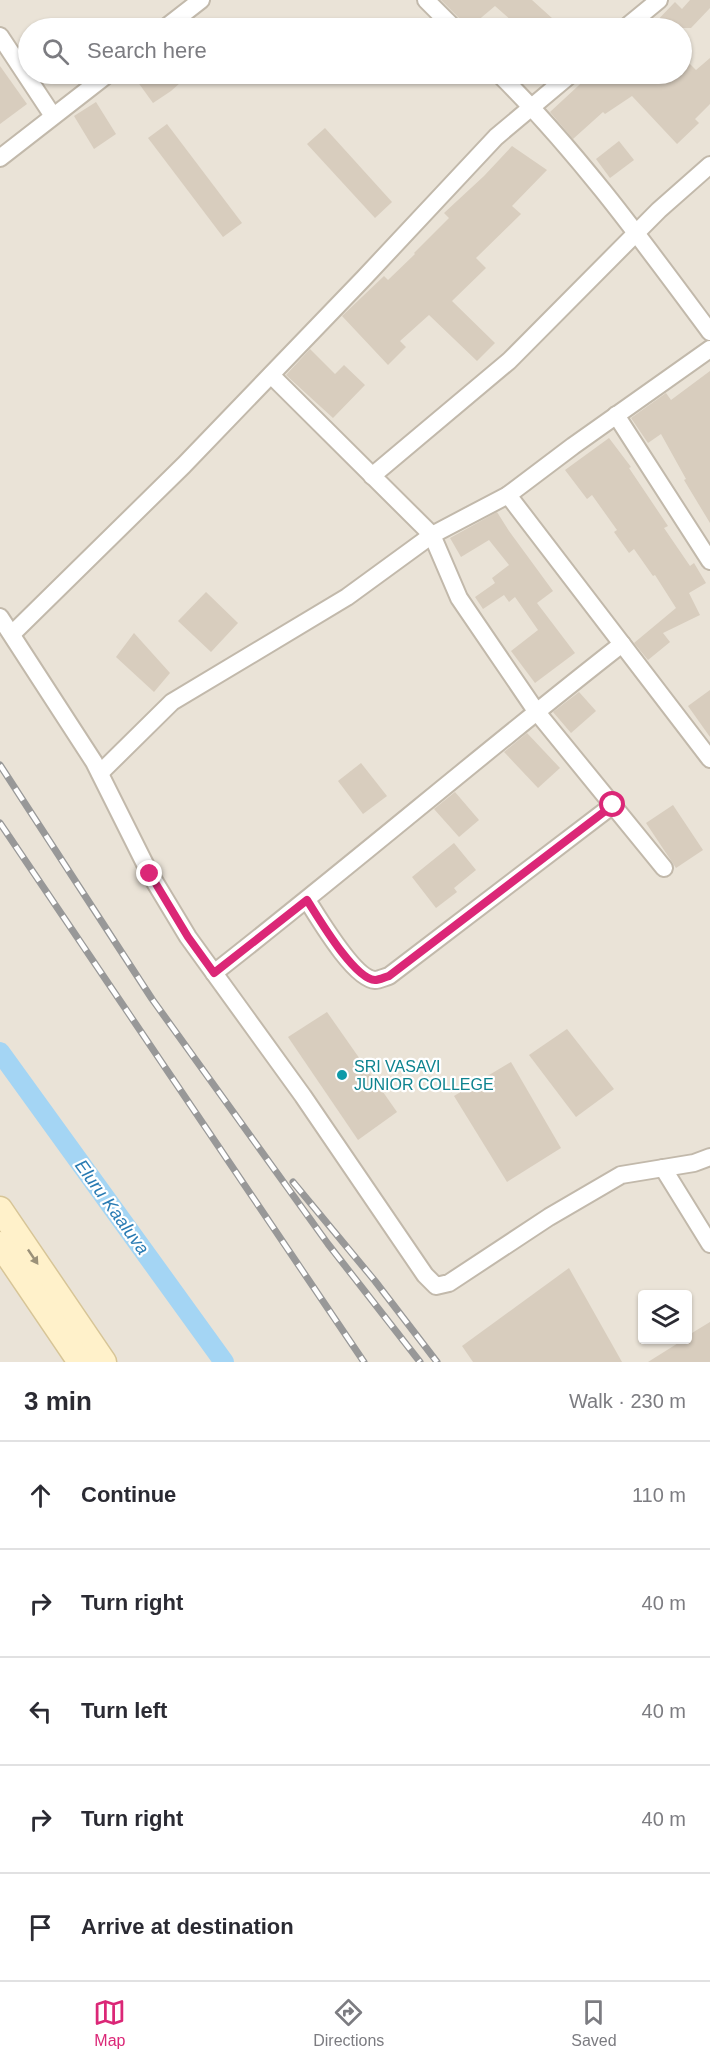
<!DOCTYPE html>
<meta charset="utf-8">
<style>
:root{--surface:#fff;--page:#f7f7f7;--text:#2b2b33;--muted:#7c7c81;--line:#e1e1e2;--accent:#db2777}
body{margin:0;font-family:Helvetica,sans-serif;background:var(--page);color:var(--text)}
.controls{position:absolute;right:18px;bottom:18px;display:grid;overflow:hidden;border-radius:6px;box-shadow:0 2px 4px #0004}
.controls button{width:54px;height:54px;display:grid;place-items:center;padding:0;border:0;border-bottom:2px solid var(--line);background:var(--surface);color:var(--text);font:30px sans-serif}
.stop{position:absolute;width:18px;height:18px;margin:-14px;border:4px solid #db2777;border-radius:50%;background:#fff}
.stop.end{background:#db2777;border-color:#fff;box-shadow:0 2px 6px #0008}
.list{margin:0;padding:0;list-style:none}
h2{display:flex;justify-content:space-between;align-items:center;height:78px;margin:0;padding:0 24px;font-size:26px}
h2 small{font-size:20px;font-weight:400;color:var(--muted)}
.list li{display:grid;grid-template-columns:39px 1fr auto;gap:18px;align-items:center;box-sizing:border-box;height:108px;padding:0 24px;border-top:2px solid var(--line)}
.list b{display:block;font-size:22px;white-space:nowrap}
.list em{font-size:20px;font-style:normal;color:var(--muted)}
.icon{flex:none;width:33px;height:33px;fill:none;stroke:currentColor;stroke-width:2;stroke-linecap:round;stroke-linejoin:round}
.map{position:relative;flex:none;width:710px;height:1362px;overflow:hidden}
.search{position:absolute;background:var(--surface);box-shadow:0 2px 4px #0004;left:18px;right:18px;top:18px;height:66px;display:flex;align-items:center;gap:15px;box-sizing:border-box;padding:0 21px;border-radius:33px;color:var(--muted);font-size:22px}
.sheet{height:618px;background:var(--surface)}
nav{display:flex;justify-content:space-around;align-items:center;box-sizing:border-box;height:84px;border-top:2px solid var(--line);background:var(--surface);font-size:16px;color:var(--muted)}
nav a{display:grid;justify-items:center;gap:3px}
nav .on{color:var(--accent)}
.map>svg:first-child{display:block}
.residential{fill:#eae3d7;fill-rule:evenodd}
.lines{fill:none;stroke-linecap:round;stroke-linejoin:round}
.canal{stroke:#a4d5f4;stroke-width:20}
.building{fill:#d8cdbe}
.minor-casing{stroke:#c2b9ab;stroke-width:20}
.secondary-casing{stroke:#d7c597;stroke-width:27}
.minor{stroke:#fff;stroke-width:16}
.secondary{stroke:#fff1ca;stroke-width:24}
.rail-casing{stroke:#989898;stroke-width:7}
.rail{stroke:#fff;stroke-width:4.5;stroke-dasharray:14;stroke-linecap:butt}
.oneway{fill:#9b9179}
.route{stroke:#db2777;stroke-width:8}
.culture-dot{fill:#0f9aa8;stroke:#fff;stroke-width:2}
.labels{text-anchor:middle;stroke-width:4.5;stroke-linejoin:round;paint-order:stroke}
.culture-label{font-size:16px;fill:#0d838f;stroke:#fff;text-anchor:start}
.water-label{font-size:18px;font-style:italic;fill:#297bb3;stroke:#fff}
</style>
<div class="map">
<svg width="710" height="1362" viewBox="0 0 710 1362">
<rect width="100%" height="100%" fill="#f5f1e9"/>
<path class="residential" d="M0 0H710V1362H0ZM28 28H682V74H28ZM642 1294H688V1340H642Z"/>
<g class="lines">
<polyline class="canal" points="0,1052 224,1362"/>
</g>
<g class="building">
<polygon points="441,0 532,0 563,28 520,28 495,6 469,28"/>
<polygon points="690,0 710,0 710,8 691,28 650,28 675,2 682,9"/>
<polygon points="681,55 696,70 710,58 710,104 695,119 699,123 677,144 632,96 605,114 603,112 573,139 550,112 591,74 681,74"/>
<polygon points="0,66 27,104 0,124"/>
<polygon points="132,74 190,74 171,91 153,103"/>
<polygon points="96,102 116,134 94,149 74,116"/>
<polygon points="167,124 242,223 223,237 148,138"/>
<polygon points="325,128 392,202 375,218 307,144"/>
<polygon points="619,141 634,160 610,178 596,159"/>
<polygon points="512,146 547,170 512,206 521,214 476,258 486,268 452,301 495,343 477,361 429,315 400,341 406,347 388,365 342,316 384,276 388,280 415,254 414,253 449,218 444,213 484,176"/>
<polygon points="310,349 335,374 344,365 365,385 333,418 286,375"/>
<polygon points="710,371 710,523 684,480 686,479 661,434 648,443 631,418 666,393 671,400"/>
<polygon points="609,438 631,467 629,468 668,526 664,528 690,566 694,563 706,583 689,593 700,615 663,633 670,642 648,660 634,643 676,608 655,575 653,576 634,549 629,553 614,532 617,530 592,495 587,499 565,470"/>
<polygon points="497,512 509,531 553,591 537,603 575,653 535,683 511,651 538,630 515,597 509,602 504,595 483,609 475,597 495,583 492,578 509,565 489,540 461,557 450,538"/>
<polygon points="206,592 238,623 211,652 178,621"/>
<polygon points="134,633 170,673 154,692 116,657"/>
<polygon points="710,690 710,737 688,706"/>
<polygon points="579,692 596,711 571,733 553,712"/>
<polygon points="527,733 560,768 538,788 504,752"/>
<polygon points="361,763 387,796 363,814 338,781"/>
<polygon points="455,792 479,820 459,837 434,809"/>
<polygon points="673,805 703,850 676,868 646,823"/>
<polygon points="454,843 476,870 454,888 457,892 436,908 412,877"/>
<polygon points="327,1012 397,1112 358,1140 288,1037"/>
<polygon points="567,1029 614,1089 576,1117 529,1055"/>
<polygon points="511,1062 561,1148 507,1182 454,1096"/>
<polygon points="569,1268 622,1362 473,1362 462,1346"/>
<polygon points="710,1322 710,1362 648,1362 683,1340 687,1340 687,1336"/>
</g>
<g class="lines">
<defs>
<g id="minor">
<polyline points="426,0 454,28"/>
<polyline points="165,28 201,0"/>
<polyline points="625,28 659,0"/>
<polyline points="0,36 53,116"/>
<path d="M499 74C578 152 644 243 710 332"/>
<polyline points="0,158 108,74"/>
<polyline points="271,375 432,535 459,598 536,711 664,868"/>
<polyline points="616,415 710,561"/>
<polyline points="372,476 509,361 659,210 710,165"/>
<polyline points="508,495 710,759"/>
<polyline points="0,617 94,762 150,874 188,937 303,1096 425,1275 436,1286 449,1283 549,1217 621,1175 694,1163 710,1157"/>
<polyline points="12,634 184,465 364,278 496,137 571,74"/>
<polyline points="100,773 172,702 347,597 432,535 508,495 573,446 710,349"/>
<path d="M307 900C318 917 354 979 375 980 379 980 385 977 389 976L613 805"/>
<path d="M214 973C352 865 485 751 622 644"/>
<polyline points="663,1168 710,1244"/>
</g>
<g id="secondary">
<polyline points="0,1209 104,1362"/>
<polyline points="0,1244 80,1362"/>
</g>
</defs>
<use href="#minor" class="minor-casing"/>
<use href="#secondary" class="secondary-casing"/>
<use href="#minor" class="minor"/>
<use href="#secondary" class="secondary"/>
<defs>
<g id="rail">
<polyline points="0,765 152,999 328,1244 420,1362"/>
<polyline points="0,823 364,1362"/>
<polyline points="293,1182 375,1281 437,1362"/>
</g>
</defs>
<use href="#rail" class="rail-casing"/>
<use href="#rail" class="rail"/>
</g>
<defs><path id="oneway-solid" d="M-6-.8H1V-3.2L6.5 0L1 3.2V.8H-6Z" transform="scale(1.5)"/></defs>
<use class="oneway" href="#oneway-solid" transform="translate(33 1257) rotate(56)"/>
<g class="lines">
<path class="route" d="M150 874 188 937 214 973 307 900C318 917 354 979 375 980 379 980 385 977 389 976L613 805"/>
</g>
<circle class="culture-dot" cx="342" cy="1075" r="6"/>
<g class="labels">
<g class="culture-label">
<text x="354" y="1072">SRI VASAVI<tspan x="354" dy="18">JUNIOR COLLEGE</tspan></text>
</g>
<g class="water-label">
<text transform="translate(112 1207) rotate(54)" y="6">Eluru Kaaluva</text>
</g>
</g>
</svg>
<div class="controls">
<button><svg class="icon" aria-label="layers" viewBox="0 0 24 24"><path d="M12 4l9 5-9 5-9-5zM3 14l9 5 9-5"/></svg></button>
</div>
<div class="stop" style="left:613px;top:805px"></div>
<div class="stop end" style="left:150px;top:874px"></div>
<div class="search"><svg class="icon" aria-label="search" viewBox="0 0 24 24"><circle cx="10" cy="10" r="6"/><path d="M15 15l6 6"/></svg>Search here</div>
</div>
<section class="sheet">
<h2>3 min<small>Walk · 230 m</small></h2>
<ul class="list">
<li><svg class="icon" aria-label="ahead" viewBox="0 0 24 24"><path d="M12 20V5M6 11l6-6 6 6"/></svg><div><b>Continue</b></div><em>110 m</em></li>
<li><svg class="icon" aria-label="right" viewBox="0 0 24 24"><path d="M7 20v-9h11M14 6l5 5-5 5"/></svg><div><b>Turn right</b></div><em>40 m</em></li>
<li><svg class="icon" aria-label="left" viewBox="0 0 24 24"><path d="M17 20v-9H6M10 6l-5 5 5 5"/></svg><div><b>Turn left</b></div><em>40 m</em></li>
<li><svg class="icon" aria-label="right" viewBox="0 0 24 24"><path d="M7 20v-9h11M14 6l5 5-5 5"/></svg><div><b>Turn right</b></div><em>40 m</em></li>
<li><svg class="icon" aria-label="arrive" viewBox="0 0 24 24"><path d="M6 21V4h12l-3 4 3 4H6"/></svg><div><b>Arrive at destination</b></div></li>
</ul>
</section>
<nav>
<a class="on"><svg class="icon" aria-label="map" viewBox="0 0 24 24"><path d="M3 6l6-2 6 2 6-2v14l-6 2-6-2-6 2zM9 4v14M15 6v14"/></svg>Map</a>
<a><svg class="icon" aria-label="directions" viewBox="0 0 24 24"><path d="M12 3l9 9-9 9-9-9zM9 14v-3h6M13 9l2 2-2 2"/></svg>Directions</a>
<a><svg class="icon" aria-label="saved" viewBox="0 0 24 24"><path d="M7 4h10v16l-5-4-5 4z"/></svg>Saved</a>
</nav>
